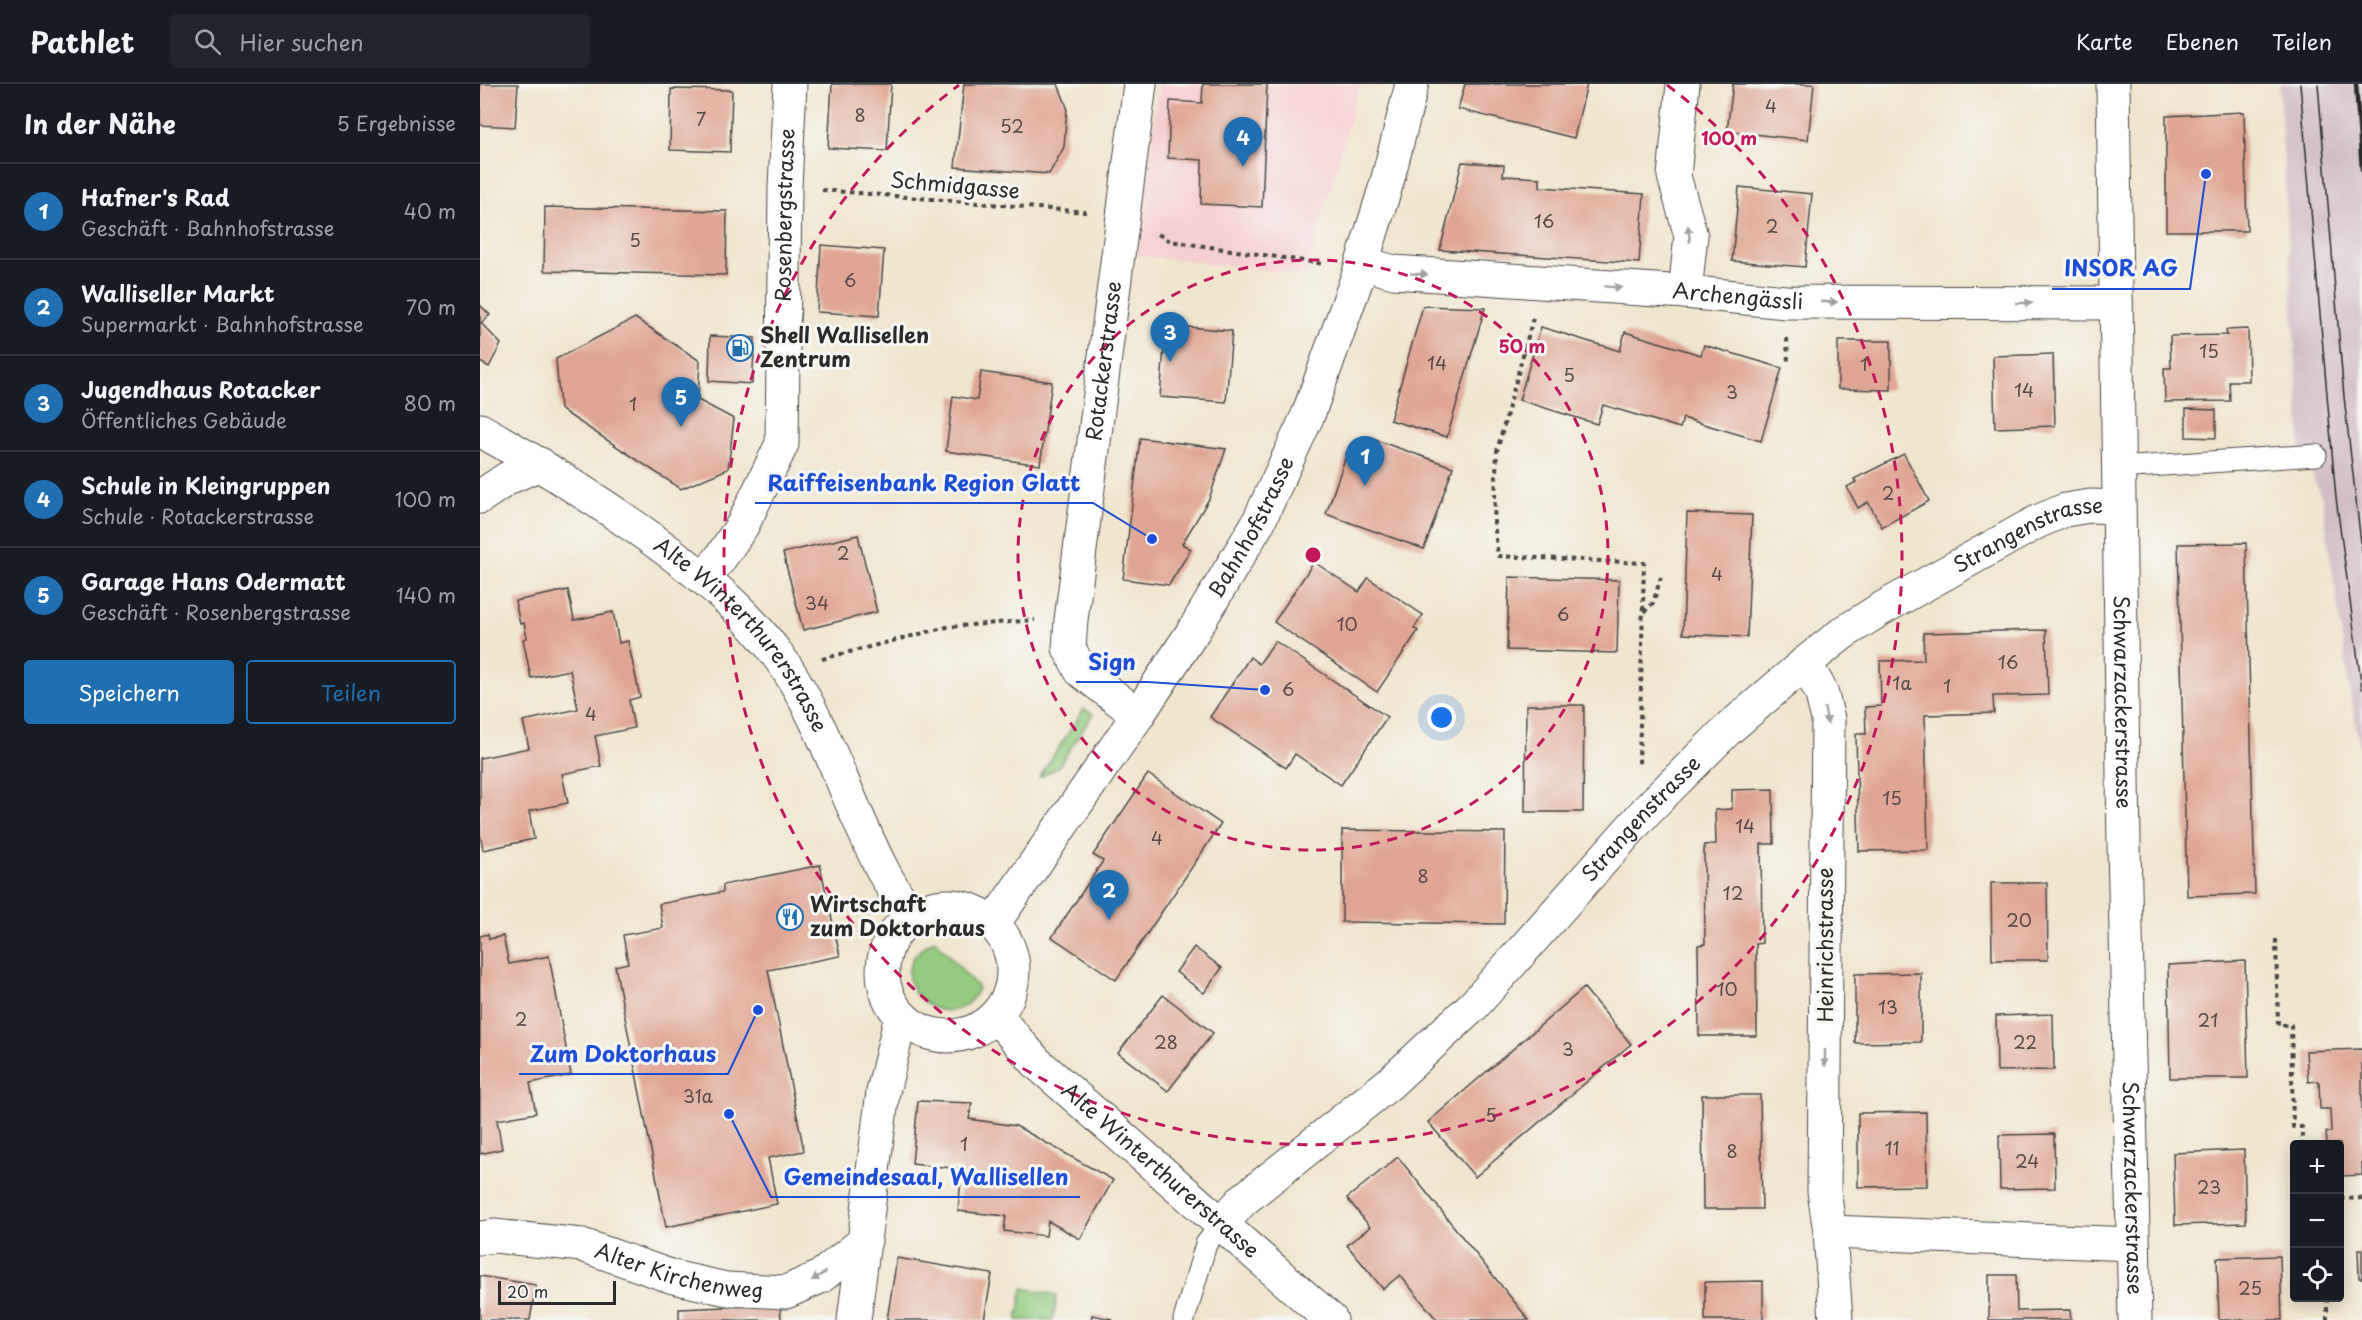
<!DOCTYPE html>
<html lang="de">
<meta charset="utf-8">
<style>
:root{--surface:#171b24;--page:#20242c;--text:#f1f3f6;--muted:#9ea1a6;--line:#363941;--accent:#1f6fb2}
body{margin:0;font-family:"Playpen Sans",sans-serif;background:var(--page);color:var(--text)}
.controls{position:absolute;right:18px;bottom:18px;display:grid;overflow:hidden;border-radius:6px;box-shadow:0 3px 15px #0003}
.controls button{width:54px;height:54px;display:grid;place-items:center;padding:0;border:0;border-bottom:2px solid var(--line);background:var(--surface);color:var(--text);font:30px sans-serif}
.scale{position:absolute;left:18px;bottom:15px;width:118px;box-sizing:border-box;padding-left:6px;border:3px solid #2b2b2b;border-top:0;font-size:16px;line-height:21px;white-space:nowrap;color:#2b2b2b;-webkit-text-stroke:4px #f6f6f2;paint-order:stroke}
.you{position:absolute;left:962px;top:634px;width:21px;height:21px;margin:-15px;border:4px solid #fff;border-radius:50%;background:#1a73e8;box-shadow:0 0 0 9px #1a73e833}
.badge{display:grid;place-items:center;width:39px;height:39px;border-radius:50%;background:var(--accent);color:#fff;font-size:20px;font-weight:700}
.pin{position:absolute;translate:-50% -50px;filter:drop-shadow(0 2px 3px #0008)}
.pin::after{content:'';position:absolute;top:32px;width:21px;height:18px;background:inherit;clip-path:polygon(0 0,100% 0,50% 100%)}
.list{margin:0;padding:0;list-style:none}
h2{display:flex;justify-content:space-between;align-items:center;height:78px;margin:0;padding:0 24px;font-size:26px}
h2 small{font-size:20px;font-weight:400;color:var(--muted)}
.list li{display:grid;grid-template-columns:39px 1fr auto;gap:18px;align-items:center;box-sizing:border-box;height:96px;padding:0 24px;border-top:2px solid var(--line)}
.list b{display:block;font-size:22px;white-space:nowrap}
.list p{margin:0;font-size:20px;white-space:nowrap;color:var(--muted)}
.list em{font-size:20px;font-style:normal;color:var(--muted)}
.actions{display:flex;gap:12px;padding:18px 24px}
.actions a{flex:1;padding:14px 0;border:2px solid var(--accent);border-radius:6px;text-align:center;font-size:21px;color:var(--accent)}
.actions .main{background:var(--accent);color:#fff}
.icon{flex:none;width:33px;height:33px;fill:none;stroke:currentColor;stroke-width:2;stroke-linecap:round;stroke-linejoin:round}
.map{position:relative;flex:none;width:1882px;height:1236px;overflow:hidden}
header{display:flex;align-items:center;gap:36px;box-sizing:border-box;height:84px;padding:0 30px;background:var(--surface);border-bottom:2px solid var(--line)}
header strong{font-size:28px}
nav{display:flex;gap:33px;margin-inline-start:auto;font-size:21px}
.search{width:420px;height:54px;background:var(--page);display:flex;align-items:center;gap:15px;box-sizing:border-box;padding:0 21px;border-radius:6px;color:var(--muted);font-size:22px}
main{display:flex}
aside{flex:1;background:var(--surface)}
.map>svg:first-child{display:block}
.built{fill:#f7cfd2}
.industrial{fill:#d2bdc6}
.green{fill:#93cc80;stroke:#5f7c56;stroke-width:1.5}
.building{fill:#dfa693}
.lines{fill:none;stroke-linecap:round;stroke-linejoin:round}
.service-casing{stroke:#494743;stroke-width:23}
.minor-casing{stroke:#494743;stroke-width:35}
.tertiary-casing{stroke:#494743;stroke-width:35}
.secondary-casing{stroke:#494743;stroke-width:35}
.path{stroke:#494743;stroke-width:4;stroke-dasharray:4.5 4.5;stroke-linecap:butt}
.service{stroke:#fff;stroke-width:21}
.minor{stroke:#fff;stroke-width:33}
.tertiary{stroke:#fff;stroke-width:33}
.secondary{stroke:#fff;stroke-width:33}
.tram{stroke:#2b2b2b;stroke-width:1.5}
.rail{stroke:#2b2b2b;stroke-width:4.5}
.oneway{fill:#a0a0a0}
.ring{fill:none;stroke:#c2185b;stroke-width:3;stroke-dasharray:10 8}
.labels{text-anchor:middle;stroke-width:6;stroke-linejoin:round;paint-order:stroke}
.number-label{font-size:18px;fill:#584a45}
.street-label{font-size:21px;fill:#2b2b2b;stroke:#f6f6f2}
.poi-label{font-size:21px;font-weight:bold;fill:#2b2b2b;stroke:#f6f6f2;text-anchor:start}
.centre{fill:#c2185b;stroke:#f6f6f2;stroke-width:3}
.ring-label{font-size:18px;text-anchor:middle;font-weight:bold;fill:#c2185b;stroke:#f6f6f2;stroke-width:6;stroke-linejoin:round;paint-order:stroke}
.leader{fill:none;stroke:#1d4ed8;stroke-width:2}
.callout-dot{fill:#1d4ed8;stroke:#f6f6f2;stroke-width:2}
.callout-label{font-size:22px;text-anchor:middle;font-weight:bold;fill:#1d4ed8;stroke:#f6f6f2;stroke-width:6;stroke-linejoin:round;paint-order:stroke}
</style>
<header>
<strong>Pathlet</strong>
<div class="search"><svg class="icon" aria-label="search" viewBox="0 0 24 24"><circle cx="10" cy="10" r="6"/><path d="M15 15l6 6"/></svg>Hier suchen</div>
<nav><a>Karte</a><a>Ebenen</a><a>Teilen</a></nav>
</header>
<main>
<aside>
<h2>In der Nähe<small>5 Ergebnisse</small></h2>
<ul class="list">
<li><span class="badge">1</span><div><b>Hafner's Rad</b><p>Geschäft · Bahnhofstrasse</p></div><em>40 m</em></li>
<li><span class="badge">2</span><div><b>Walliseller Markt</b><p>Supermarkt · Bahnhofstrasse</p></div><em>70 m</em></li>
<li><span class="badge">3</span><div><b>Jugendhaus Rotacker</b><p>Öffentliches Gebäude</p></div><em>80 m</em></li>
<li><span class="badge">4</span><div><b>Schule in Kleingruppen</b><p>Schule · Rotackerstrasse</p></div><em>100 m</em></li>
<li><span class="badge">5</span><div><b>Garage Hans Odermatt</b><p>Geschäft · Rosenbergstrasse</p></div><em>140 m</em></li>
</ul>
<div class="actions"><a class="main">Speichern</a><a>Teilen</a></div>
</aside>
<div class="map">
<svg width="1882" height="1236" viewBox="0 0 1882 1236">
<rect width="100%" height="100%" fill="#f6f6f2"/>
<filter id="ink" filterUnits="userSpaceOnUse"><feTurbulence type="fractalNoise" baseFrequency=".0167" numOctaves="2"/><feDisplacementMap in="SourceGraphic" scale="12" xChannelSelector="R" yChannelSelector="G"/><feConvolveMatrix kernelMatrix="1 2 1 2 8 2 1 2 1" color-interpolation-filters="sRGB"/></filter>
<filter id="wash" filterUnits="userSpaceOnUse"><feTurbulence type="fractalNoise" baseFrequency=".008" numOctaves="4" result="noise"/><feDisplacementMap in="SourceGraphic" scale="24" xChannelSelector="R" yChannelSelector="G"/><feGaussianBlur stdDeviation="1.35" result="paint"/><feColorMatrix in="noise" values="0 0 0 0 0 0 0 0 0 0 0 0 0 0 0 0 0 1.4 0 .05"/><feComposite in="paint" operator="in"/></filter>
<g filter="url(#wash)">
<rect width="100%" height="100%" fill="#f0e5cd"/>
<polygon class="built" points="679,0 880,0 826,191 656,171"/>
<polygon class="industrial" points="1799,0 1882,0 1882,674 1870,609 1842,414 1821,364"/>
<g class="green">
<polygon points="604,625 613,630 578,683 559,694"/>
<path d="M455 856 498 904C474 963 385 892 455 856Z"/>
<polygon points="543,1204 577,1211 573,1236 537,1236"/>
</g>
<g id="blocks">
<g class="building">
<polygon points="0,0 38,0 35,43 0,41"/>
<polygon points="352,0 411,0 407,67 348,64"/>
<polygon points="484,0 578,0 587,23 584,63 569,90 475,83"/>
<polygon points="723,0 787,0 782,123 721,120 722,76 688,74 690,17 722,19"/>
<polygon points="985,0 1107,0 1094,54 978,25"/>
<polygon points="1253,0 1334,0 1328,56 1247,47"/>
<polygon points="191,5 252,6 250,68 190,66"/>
<polygon points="1764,28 1767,147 1686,147 1686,32"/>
<polygon points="982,78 1024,81 1023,92 1060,94 1060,103 1164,110 1159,179 960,166"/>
<polygon points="1259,103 1332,110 1325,183 1252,177"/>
<polygon points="65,123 247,127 246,191 64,187"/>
<polygon points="341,161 404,166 399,232 337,228"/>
<polygon points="0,221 10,231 1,239 21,260 9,283 0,278"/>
<polygon points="943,222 1005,224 967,353 910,336"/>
<polygon points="155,234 220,277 218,316 254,335 248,385 201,405 80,325 76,275"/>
<polygon points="686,241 752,247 746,318 680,313"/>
<polygon points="1061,243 1140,267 1145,248 1221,271 1224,261 1302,284 1281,357 1203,334 1200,344 1123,321 1117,340 1039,316"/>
<polygon points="1768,245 1769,297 1749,297 1750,317 1685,318 1684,284 1691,284 1690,252 1747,251 1746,246"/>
<polygon points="230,252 275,254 272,300 229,297"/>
<polygon points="1358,257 1411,257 1411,306 1358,305"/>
<polygon points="1573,270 1575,342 1515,344 1513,272"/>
<polygon points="501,288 572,298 560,381 466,367 473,312 497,316"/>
<polygon points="1706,325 1736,326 1736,354 1706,353"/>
<polygon points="887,353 973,383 944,465 846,430 867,369 880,373"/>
<polygon points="660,354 746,365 729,415 702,460 711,465 689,501 643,495"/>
<polygon points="1424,370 1449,417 1402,443 1388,418 1378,424 1367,403 1376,398 1374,395"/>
<polygon points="1207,429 1272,431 1267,553 1203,550"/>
<polygon points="378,451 397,528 323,546 303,469"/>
<polygon points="1766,459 1775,810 1707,812 1698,460"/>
<polygon points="834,478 879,508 888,494 943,531 934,544 938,547 897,608 794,538"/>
<polygon points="1029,493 1139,496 1137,569 1027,566"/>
<polygon points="88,506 94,536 133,528 139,559 148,557 160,613 149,616 154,644 115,652 121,682 82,690 88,719 49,727 54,755 3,766 0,750 0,674 49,664 43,637 98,625 90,586 51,594 43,555 47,554 44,539 40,540 35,517"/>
<polygon points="1566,546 1568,611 1513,612 1514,629 1445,631 1448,766 1379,767 1376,650 1386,650 1385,623 1401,622 1400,577 1444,576 1443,549"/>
<polygon points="795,557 907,633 861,701 815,670 806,684 730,633 770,573 779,580"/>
<polygon points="1046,621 1104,621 1103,728 1045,728"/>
<polygon points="668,690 741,740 636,896 572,853 623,777 613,771"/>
<polygon points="1293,705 1294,760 1281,760 1282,859 1276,860 1277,952 1219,952 1218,861 1225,860 1224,761 1236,760 1235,726 1252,725 1252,706"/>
<polygon points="862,746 1025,748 1024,840 862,838"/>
<polygon points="340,781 360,872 288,886 324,1067 288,1074 297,1120 186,1143 135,882 148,879 143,851 183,844 179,820 243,808 243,801"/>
<polygon points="1511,799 1567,799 1568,876 1512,876"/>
<polygon points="8,850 9,855 23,852 29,880 69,872 91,991 50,999 56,1029 17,1036 22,1065 0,1070 0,852"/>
<polygon points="714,863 742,884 724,909 696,888"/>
<polygon points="1765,877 1768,994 1690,994 1688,881"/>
<polygon points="1441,889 1441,958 1375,959 1375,890"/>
<polygon points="1104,904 1151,960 995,1093 948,1038"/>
<polygon points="683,911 733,949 688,1007 638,969"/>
<polygon points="1573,930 1574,986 1517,987 1516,932"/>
<polygon points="1882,965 1882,1091 1860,1092 1860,1060 1847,1060 1846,1048 1851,1048 1850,1025 1840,1025 1839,997 1828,998 1826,967"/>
<polygon points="1222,1011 1280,1011 1282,1125 1223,1125"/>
<polygon points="438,1017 492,1019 489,1035 536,1042 633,1096 600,1155 568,1137 566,1152 524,1147 526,1132 478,1127 482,1085 432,1080"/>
<polygon points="1446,1028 1447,1102 1378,1103 1378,1029"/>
<polygon points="1574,1050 1575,1104 1520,1105 1519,1051"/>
<polygon points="1764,1066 1766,1139 1695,1141 1693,1069"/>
<polygon points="918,1073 987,1159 1049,1236 957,1236 920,1191 903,1205 867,1161 890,1143 867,1114"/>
<polygon points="1878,1165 1882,1165 1882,1194 1879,1194"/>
<polygon points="1800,1172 1802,1236 1739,1236 1737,1174"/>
<polygon points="417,1174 512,1190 504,1236 407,1236"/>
<polygon points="1509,1191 1536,1191 1537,1227 1590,1226 1591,1236 1509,1236"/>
<polygon points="0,1192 56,1201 50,1236 0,1236"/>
<polygon points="1283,1197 1283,1236 1225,1236 1225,1198"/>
<polygon points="300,1221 301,1236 199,1236 199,1225"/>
<polygon points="612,1231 632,1235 632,1236 611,1236"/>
</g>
</g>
</g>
<g filter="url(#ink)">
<use href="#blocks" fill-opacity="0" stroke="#494743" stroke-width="1.5"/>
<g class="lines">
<defs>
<g id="service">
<polyline points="1638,384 1836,371"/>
<polyline points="704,1236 726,1160 742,1139"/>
</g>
<g id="minor">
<polyline points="1203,0 1194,92 1211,152 1205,208"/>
<path id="s1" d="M1633 0 1644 760 1655 1236"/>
<path id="s2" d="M882 179 914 188 1205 208 1306 218 1636 219"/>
<polyline points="0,413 28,394 60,380"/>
<path id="s3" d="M224 493 239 476 262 442 302 360 305 103 310 0"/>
<polyline points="1325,579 1341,607 1348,635 1344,1107 1350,1148 1356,1236"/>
<path id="s4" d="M658 631 601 587 589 564 591 536 660 0"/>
<path id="s5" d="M742 1139 763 1116 910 999 994 921 1168 725 1246 647 1325 579 1363 549 1401 525 1557 438 1585 426 1610 422 1639 423"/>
<polyline points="1350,1148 1653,1160"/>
<path id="s6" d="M0 1154 14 1152 102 1161 193 1193 247 1205 306 1208 340 1193 385 1157"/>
</g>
<g id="tertiary">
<path id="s7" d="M513 840 658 631 714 546 778 439 828 331 878 192 907 98 932 0"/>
<polyline points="374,1236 403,1008 421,932"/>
</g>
<g id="secondary">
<path id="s8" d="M0 346C57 378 111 412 165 450 220 490 267 525 306 583 347 646 368 720 403 787 411 803 422 818 431 833"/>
<circle cx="468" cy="887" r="65"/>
<path id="s9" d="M516 932 557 979 851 1236"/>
</g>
</defs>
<use href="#service" class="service-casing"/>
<use href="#minor" class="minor-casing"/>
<use href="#tertiary" class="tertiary-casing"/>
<use href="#secondary" class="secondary-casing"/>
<g class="path">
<polyline points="342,106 606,128"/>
<polyline points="678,150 690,157 844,180"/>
<polyline points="1053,234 1017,367 1014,438 1018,472 1164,479 1159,681"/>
<polyline points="1307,254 1308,279"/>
<polyline points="1164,528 1173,519 1181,493"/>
<polyline points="342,575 467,543 555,536"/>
<polyline points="1796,855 1798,941 1811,941 1813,1043 1822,1043 1822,1060"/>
<polyline points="1860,1115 1882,1114"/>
<polyline points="1847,1214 1847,1236"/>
</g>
<use href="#service" class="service"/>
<use href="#minor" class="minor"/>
<use href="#tertiary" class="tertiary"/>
<use href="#secondary" class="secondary"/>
<g class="tram">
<polyline points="1820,0 1856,414 1882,605"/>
<polyline points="1838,0 1864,313 1882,468"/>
</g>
<polyline class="rail" points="1876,0 1882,86"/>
</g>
<defs><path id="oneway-solid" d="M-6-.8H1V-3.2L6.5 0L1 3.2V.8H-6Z" transform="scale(1.5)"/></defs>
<g class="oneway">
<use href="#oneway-solid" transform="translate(1209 150) rotate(-97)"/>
<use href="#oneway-solid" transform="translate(939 190) rotate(4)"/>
<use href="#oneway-solid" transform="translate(1133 203) rotate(4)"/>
<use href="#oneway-solid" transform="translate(1349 218)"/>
<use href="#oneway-solid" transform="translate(1544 219)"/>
<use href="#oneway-solid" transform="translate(1346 632) rotate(80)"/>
<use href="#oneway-solid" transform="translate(1345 974) rotate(90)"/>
<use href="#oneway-solid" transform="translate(339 1192) rotate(149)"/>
</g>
</g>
<g class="ring">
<circle cx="833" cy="471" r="295"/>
<path d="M1187 1A589 589 0 1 1 479 1"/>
</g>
<defs>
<symbol id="fuel-ring" viewBox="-11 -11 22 22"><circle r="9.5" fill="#f6f6f2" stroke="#1f6fb2" stroke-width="1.5"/><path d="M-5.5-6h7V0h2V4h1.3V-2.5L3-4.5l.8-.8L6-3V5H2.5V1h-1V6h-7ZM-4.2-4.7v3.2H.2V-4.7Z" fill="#1f6fb2"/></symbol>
<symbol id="restaurant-ring" viewBox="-11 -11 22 22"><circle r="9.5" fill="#f6f6f2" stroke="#1f6fb2" stroke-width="1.5"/><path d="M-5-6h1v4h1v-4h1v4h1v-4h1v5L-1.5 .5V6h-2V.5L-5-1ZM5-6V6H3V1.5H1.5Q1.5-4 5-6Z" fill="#1f6fb2"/></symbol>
</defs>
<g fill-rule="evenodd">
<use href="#fuel-ring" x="245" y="249" width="30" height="30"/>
<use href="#restaurant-ring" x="295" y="818" width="30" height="30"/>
</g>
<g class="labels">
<g class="number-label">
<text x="1291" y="29">4</text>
<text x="380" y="38">8</text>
<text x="221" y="42">7</text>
<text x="532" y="49">52</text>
<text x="1064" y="144">16</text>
<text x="1292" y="149">2</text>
<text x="155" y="163">5</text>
<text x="370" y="203">6</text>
<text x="1729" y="274">15</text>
<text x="957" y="286">14</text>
<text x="1384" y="287">1</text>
<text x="1089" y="298">5</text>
<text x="1544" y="313">14</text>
<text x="1252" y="315">3</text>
<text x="153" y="327">1</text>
<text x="1408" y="416">2</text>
<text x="363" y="476">2</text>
<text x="1237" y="497">4</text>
<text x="337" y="526">34</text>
<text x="1083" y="537">6</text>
<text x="867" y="547">10</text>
<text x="1528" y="585">16</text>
<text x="1422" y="606">1a</text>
<text x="1467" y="609">1</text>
<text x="808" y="612">6</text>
<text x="111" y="637">4</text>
<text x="1412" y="721">15</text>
<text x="1265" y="749">14</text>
<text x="677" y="761">4</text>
<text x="943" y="799">8</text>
<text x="1253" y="816">12</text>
<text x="1539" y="843">20</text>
<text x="1247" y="912">10</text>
<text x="1408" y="930">13</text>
<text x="41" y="942">2</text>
<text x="1728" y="943">21</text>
<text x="686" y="965">28</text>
<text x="1545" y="965">22</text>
<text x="1088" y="972">3</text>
<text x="218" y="1019">31a</text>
<text x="1011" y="1038">5</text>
<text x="484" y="1067">1</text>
<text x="1412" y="1071">11</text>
<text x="1252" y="1074">8</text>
<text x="1547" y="1084">24</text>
<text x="1729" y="1110">23</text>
<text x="1770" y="1211">25</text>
</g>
<g class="street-label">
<text transform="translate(475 102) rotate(5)" y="7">Schmidgasse</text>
<text dy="7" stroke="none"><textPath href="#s3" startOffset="384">Rosenbergstrasse</textPath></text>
<text dy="7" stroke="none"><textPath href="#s2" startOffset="378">Archengässli</textPath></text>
<text dy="7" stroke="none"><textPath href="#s4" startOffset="387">Rotackerstrasse</textPath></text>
<text dy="7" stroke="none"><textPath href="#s7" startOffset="474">Bahnhofstrasse</textPath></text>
<text dy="7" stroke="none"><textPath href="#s5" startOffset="1070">Strangenstrasse</textPath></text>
<text dy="7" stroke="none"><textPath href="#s8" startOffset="336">Alte Winterthurerstrasse</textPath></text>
<text dy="7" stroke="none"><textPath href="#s1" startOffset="618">Schwarzackerstrasse</textPath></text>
<text dy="7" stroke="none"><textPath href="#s5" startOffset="584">Strangenstrasse</textPath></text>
<text transform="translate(1346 861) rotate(-90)" y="7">Heinrichstrasse</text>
<text dy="7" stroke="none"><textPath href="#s9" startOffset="226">Alte Winterthurerstrasse</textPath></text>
<text dy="7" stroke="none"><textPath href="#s1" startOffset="1104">Schwarzackerstrasse</textPath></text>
<text dy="7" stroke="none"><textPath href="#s6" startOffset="204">Alter Kirchenweg</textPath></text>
</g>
<g class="poi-label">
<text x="280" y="259">Shell Wallisellen<tspan x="280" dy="24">Zentrum</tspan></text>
<text x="330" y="828">Wirtschaft<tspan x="330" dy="24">zum Doktorhaus</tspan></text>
</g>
</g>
<circle cx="833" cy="471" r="9" class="centre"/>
<g class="ring-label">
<text x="1249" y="61">100 m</text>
<text x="1042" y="269">50 m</text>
</g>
<path class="leader" d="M1726 90L1710 205H1572M672 455L613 419H275M785 606L668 598H596M278 926L248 990H39M249 1030L291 1113H600"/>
<g class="callout-dot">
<circle cx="1726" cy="90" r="6"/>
<circle cx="672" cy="455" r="6"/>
<circle cx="785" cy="606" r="6"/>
<circle cx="278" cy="926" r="6"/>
<circle cx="249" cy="1030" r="6"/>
</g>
<g class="callout-label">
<text x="1641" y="192">INSOR AG</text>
<text x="444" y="407">Raiffeisenbank Region Glatt</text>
<text x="632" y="586">Sign</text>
<text x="143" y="978">Zum Doktorhaus</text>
<text x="446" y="1101">Gemeindesaal, Wallisellen</text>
</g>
</svg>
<div class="controls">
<button>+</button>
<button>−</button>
<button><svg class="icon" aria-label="locate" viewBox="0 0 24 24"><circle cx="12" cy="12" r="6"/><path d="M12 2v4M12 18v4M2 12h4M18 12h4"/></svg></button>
</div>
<div class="scale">20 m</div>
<div class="you"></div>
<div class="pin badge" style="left:885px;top:402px">1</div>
<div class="pin badge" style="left:629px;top:836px">2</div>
<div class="pin badge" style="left:690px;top:278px">3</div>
<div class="pin badge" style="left:763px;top:83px">4</div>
<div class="pin badge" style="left:201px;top:343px">5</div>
</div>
</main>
